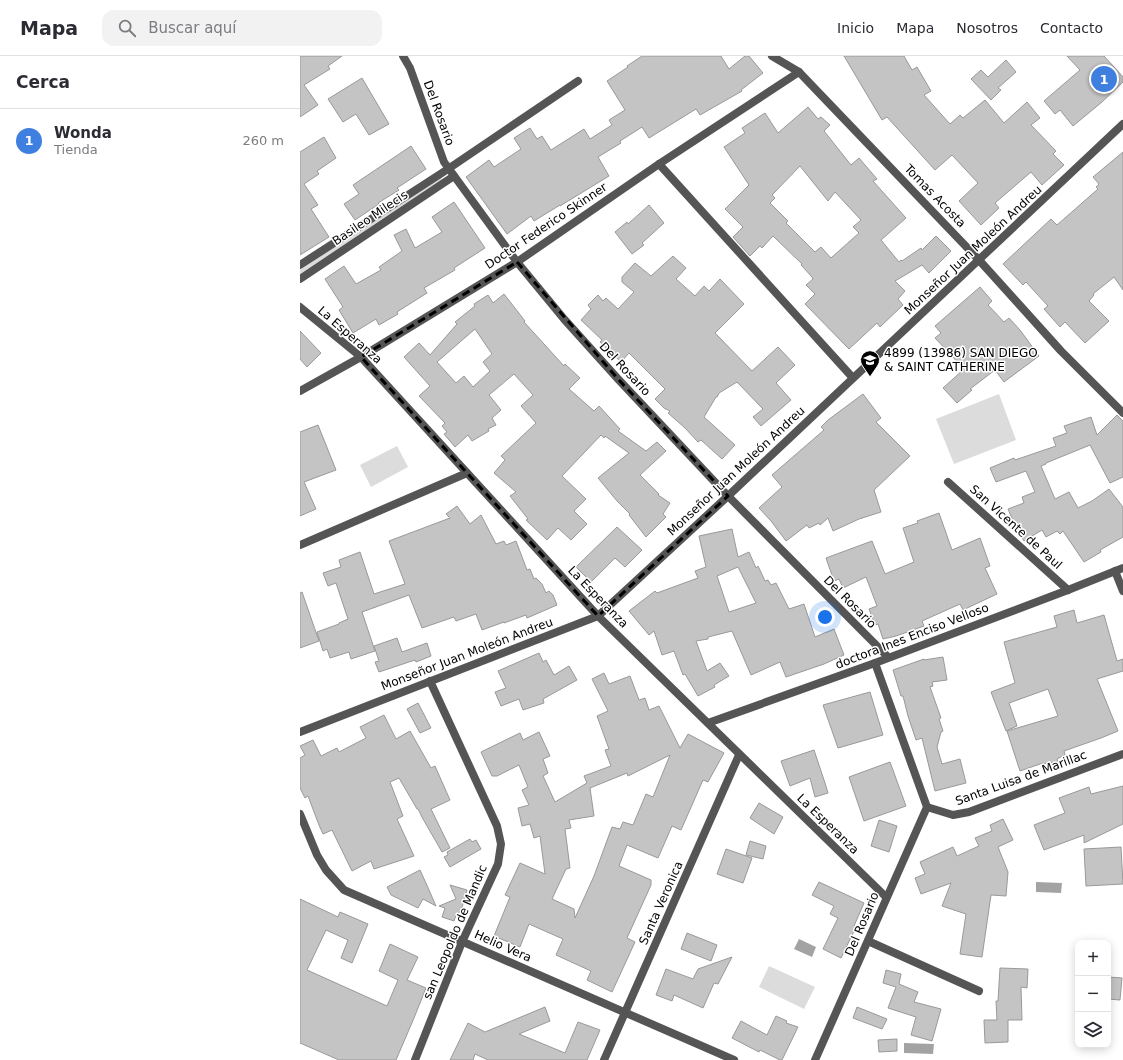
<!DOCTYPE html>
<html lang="es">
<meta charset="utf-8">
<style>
:root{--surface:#fff;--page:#f2f2f3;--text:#2b2b33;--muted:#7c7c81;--line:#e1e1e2;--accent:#db2777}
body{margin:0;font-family:"DejaVu Sans",sans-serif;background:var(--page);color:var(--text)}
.controls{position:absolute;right:12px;bottom:12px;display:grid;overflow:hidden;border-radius:8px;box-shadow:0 2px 10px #0003}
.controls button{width:36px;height:36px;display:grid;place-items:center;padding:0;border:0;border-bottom:1px solid var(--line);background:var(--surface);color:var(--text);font:20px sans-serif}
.you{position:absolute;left:525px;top:561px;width:14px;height:14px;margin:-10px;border:3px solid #fff;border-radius:50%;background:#1a73e8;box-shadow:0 0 0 6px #1a73e833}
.badge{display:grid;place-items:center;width:26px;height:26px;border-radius:50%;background:var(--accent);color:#fff;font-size:13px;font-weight:700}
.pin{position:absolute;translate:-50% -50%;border:2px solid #fff;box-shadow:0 1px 4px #0006}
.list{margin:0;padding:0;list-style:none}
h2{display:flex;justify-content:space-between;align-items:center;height:52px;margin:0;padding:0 16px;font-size:17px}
h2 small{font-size:13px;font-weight:400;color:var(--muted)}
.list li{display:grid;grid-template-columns:26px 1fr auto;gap:12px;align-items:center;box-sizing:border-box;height:64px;padding:0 16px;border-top:1px solid var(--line)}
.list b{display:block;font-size:15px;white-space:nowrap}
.list p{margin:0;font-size:13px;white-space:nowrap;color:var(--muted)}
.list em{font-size:13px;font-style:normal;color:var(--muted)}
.icon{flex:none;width:22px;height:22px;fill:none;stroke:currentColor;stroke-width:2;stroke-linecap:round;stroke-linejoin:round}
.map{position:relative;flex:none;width:823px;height:1004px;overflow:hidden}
header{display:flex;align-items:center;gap:24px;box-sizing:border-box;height:56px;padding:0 20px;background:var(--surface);border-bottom:1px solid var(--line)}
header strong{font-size:19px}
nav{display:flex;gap:22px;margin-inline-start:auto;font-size:14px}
.search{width:280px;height:36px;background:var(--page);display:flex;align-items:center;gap:10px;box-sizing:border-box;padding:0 14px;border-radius:12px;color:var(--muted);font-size:15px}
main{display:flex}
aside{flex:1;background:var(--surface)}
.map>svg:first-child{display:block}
.green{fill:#dcdcdc}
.water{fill:#a3a3a3}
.building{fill:#c4c4c4;stroke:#999;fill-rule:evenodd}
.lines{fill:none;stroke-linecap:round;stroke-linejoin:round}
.minor{stroke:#555;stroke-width:8}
.marked{fill:none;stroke:#000;stroke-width:3;stroke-dasharray:8 5;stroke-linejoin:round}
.labels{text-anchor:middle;stroke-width:3;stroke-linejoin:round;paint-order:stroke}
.street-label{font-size:12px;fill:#000;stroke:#fff}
.poi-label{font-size:12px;fill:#000;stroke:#fff;text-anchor:start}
</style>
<header>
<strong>Mapa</strong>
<div class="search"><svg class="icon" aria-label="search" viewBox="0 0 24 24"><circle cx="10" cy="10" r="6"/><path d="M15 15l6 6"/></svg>Buscar aquí</div>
<nav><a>Inicio</a><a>Mapa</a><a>Nosotros</a><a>Contacto</a></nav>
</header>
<main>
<aside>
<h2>Cerca<small></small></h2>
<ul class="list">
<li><span class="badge" style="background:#3f7fe0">1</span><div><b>Wonda</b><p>Tienda</p></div><em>260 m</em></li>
</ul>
</aside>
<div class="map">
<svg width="823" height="1004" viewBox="0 0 823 1004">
<rect width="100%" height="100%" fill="#fff"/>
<g class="green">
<polygon points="141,120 142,123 141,124 0,218 0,214 139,121"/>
<polygon points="699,338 716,384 654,408 636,363"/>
<polygon points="97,390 108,411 71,431 60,409"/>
<polygon points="469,910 515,931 504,953 459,931"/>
</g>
<g class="water">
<polygon points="736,826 762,827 761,837 736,836"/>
<polygon points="499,883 516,891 512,901 494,893"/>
<polygon points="604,987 634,988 633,998 604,997"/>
</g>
<g class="building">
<polygon points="0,0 42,0 28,10 30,13 4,29 18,49 0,61"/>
<polygon points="342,0 421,0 429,13 445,0 449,0 463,17 441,34 442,35 400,59 396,53 349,82 342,71 320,85 321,87 298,101 309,120 260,150 260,149 234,165 231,160 207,178 166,121 189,104 194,111 221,93 214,82 230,72 237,83 242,80 251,94 284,73 290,83 312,69 309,64 325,54 307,25 328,11 327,10"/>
<polygon points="544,0 604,0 612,14 617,11 631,35 624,39 650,68 660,59 663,62 685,44 704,67 727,46 740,62 731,69 756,95 753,98 764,109 742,129 731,116 695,147 699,152 681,169 659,145 678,127 652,99 635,114 587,61 582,64"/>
<polygon points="767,0 804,0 823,21 823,26 802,46 773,70 760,54 755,58 744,45 780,14"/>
<polygon points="706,4 716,16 698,32 701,34 691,44 671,23 681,14 688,21"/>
<polygon points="62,22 89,68 69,79 56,58 43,66 28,43"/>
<path d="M508 51 518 63 521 61 530 69 524 75 551 109 559 102 577 123 573 125 606 162 581 184 599 206 601 204 602 205 621 192 622 194 636 180 651 195 629 217 622 209 595 225 605 235 598 243 603 249 580 271 577 267 549 293 505 248 515 238 506 229 513 223 512 221 501 209 502 208 473 180 462 192 460 190 450 200 433 181 443 171 425 153 449 129 424 91 445 77 442 72 465 57 478 77ZM500 110 528 145 535 136 561 164 553 171 559 177 531 202 521 191 515 196 486 167 488 165 470 147 475 142 472 139Z"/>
<polygon points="24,81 36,102 17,115 19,118 4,128 18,149 11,153 29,181 0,199 0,96"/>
<polygon points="111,90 126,113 97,132 99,134 78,147 79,148 55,164 44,148 59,138 53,129"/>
<polygon points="823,96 823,234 814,221 793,238 794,239 789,245 809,265 785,287 765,266 760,271 744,253 748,250 726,226 723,229 703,208 751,163 757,169 798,133 796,131 799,128 793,121"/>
<polygon points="154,146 185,192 154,212 155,214 124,232 127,237 97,256 98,258 79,269 76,263 53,277 39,254 43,251 25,223 44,210 56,228 81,214 79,211 102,195 94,179 106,173 115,192 142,176 132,161"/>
<polygon points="349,149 364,167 342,187 344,189 332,198 315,176 327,166 328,168"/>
<polygon points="373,200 386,212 376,223 395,240 404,230 409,235 420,223 444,248 415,277 452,315 478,291 495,309 476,327 491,344 461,370 453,361 463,353 437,326 419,337 417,341 416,341 404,361 435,389 422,403 401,384 398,386 385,372 368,357 370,355 364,352 355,343 365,333 329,297 321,306 300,286 302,284 281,264 291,253 288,249 298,239 303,245 306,242 318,253 334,236 322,226 322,221 335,207 351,220"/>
<polygon points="680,231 692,245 688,249 704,266 709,262 720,274 739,300 704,326 695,314 670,333 672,334 657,347 643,332 664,313 635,282 641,277 635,270"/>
<path d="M204 238 225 265 224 266 264 310 265 308 280 322 269 333 294 355 299 350 320 373 318 375 346 395 357 386 366 395 340 419 359 438 358 439 370 447 363 458 366 461 346 481 329 459 330 458 317 445 298 422 329 397 305 380 304 382 301 379 262 420 286 443 274 455 287 468 271 484 258 472 247 484 226 464 228 463 210 440 216 436 194 417 205 404 201 400 236 367 221 350 233 339 214 318 189 339 201 354 192 362 196 369 188 373 189 375 172 385 168 379 155 391 144 378 147 376 142 370 145 367 119 340 130 330 104 301 119 287 130 299 157 268 155 266 175 250 174 248 188 239 193 247ZM175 273 192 298 183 306 190 315 173 331 164 320 156 327 137 306Z"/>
<polygon points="0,275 21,297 7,311 0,303"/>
<polygon points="563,338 581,362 576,366 610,400 574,434 581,456 559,463 533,475 528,462 520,469 519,467 509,472 507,469 486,485 471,465 459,452 482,431 472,419 524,374 521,371 528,364"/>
<polygon points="817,359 823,365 823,421 810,427 790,389 746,407 746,408 741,410 755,443 769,436 778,452 792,445 809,433 823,451 823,481 800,494 801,496 784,506 763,475 760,478 757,475 746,481 742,474 724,485 716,472 708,453 724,447 722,441 735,436 726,415 696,426 690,412 714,402 715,404 756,390 753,382 767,377 764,370 791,361 797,379"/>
<polygon points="18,369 36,414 4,426 16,453 0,460 0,376"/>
<polygon points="157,450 170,468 181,459 196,488 204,485 206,489 216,485 227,514 230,513 234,523 236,522 242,528 246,537 249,535 253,539 257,549 227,562 226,559 204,567 204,566 182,574 176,558 156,565 154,561 122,572 109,539 62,556 75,595 51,603 49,596 30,602 27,593 23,595 17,576 39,568 39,567 48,563 36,527 28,530 23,517 41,511 39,504 60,496 74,538 105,528 89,485 150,462 146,458"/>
<polygon points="639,457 652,494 680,482 690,510 685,512 697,538 663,554 660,548 622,565 624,570 596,580 583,583 578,568 575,569 569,553 577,550 566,521 543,532 539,523 534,525 526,502 572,485 585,518 614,506 603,472 618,467 617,465"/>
<polygon points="317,471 342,494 325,511 315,502 291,526 276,511"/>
<path d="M432 473 438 501 449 496 456 512 458 510 465 525 468 524 471 529 476 527 489 553 504 548 515 581 534 573 544 599 524 608 486 621 480 606 451 619 432 575 408 581V583L396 585 407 615 420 607 429 620 414 629 415 631 398 640 385 618 383 619 374 595 362 599 354 575 349 579 329 555 355 535 357 537 398 522 395 515 406 511 399 480ZM438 511 456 547 429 556 417 520Z"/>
<polygon points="2,536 19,585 0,592 0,537"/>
<polygon points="774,554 777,567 804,559 817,605 823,603 823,615 797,623 818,675 801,682 764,695 765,699 757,703 758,706 740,708 720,715 707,675 758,660 748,633 709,647 717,670 706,675 691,636 715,627 704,586 757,571 754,560"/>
<polygon points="97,582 102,596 127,587 131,600 116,606 115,604 79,616 75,606 79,605 74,590"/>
<polygon points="239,597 243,606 246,604 254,619 269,610 277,624 243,643 244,647 223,654 219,643 201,650 195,636 206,632 198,615"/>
<polygon points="643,601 647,624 632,626 633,630 630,631 641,662 639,663 643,675 641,676 637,691 642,708 660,703 666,727 635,735 622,682 616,684 608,660 603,640 601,640 593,614 624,603 624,604"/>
<path d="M304 617 309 628 330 620 339 644 345 642 349 654 359 650 380 692 388 678 424 697 408 726 403 724 381 774 372 770 358 802 327 789 319 810 351 824V829L327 882 335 886 312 936 287 924 291 915 256 899 263 883 229 868 220 891 194 880 210 841 205 839 220 807 245 818 240 780 234 782 230 768 222 770 218 752 229 749 222 734 228 731 219 709 197 720H192L181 696 220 677 223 684 239 676 250 700 243 703 248 717 243 720 255 746 287 727 284 720 311 710 305 694 309 693 297 660 308 655 292 623ZM370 699 353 741 346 738 333 769 323 766 320 773 312 771 294 820 275 862 274 853 252 843 266 813 270 812 265 773 271 772 269 764 294 760 290 732 327 717 328 720Z"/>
<polygon points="570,636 583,679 538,692 523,649"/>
<polygon points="118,647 131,672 120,677 107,653"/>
<polygon points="84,659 96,683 110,675 131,712 135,710 150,744 131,753 150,792 142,796 123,763 118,753 117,753 99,722 90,726 103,760 97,763 114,800 74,813 71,805 52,815 32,774 23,778 19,769 8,740 5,742 0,732 0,702 5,699 0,690 13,684 21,700 37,692 39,696 66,682 60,671"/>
<polygon points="514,694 525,727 528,737 515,741 510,722 490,730 481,705"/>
<polygon points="590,706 606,750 564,765 549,721"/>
<polygon points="823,730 823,768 784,787 784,779 744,794 734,769 765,757 759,742 789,731 791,738"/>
<polygon points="459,747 483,761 474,778 450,762"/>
<polygon points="703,763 713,784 698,791 708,816 706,840 691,839 682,901 660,898 666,858 642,850 651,827 621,838 615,822 625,818 620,806 653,791 657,800 679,790 675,782 692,775 690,769"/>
<polygon points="579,764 597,770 589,796 571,790"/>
<polygon points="170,783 172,786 176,784 181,793 150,811 144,801 148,799 147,796"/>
<polygon points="450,785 466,790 463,803 446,799"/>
<polygon points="821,791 823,828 786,830 784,793"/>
<polygon points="426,793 452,802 443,827 417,818"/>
<polygon points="120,814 125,825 136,850 123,843 118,852 91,839 87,831"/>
<polygon points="519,826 564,847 554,870 556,871 541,902 523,893 538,862 530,858 534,850 512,839"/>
<polygon points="150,829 167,834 161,855 160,854 159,857 157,856 154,865 142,861 145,852 139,850 156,843"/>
<polygon points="0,843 38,861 40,856 68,868 52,907 41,902 48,884 26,874 7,914 87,950 98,924 79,915 90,888 118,901 107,924 126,932 114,962 96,1004 39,1004 0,987"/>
<polygon points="387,877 417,889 411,905 381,893"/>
<polygon points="432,901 418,928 414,927 403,952 374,939 372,945 356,939 366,913 393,923 398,913"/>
<polygon points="700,912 728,913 727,932 721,931 722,964 708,964 708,986 685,987 684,964 697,964 696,945 698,945"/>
<polygon points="586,914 601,918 599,928 618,936 614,946 641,953 632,985 611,979 616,961 588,952 596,931 583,927"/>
<polygon points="808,921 822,922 820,944 808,943"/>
<polygon points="245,951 250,965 219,978 265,997 278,966 300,974 287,1004 188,1004 175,998 173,1004 150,1004 168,967 185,976"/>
<polygon points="557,951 587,963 582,973 553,962"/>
<polygon points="476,960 487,965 486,967 498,971 482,1004 480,1004 460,994 459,996 432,982 441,965 467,979"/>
<polygon points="597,983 597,995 579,996 578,984"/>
</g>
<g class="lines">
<g class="minor">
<polyline points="103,0 110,12 144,106 217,206 264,263 318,323 428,440 588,601"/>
<polyline points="472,0 499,16 679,204 761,295 823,357"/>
<polyline points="359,108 553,322"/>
<polyline points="0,209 148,113 278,25"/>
<polyline points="0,223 154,120"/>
<polyline points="0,251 61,301 298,560 586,841"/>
<polyline points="0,335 61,301 217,206 359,108 499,16"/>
<polyline points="648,426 768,534"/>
<polyline points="0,489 167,417"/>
<polyline points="815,515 823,535"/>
<polyline points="408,667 575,607 768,534 823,512"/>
<polyline points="0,676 298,560 428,440 823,68"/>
<polyline points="627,751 653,759 669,756 823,698"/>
<polyline points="0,758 17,799 26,814 44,834 434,1004"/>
<polyline points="568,885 679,935"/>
<polyline points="115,1004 162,886 198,808 201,788 197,770 130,625"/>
<polyline points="304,1004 439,699"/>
<polyline points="515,1004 627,751 575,607"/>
</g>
</g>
<path class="marked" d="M217 206 318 323 428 440 298 560 61 301Z"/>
<defs>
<symbol id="school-pin" viewBox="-11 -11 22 30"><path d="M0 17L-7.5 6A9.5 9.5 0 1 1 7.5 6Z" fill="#000" stroke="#fff"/><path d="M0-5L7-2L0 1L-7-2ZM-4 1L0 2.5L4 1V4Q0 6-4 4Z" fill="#fff"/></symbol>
</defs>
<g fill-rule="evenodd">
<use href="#school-pin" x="559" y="293" width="22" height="30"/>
</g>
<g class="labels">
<g class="street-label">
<text transform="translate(139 57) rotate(70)" y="4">Del Rosario</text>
<text transform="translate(635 140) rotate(46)" y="4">Tomas Acosta</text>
<text transform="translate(70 162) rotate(-34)" y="4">Basileo Milecis</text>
<text transform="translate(246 170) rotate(-34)" y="4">Doctor Federico Skinner</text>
<text transform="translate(673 194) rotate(-43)" y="4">Monseñor Juan Moleón Andreu</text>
<text transform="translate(50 279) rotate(41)" y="4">La Esperanza</text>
<text transform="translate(325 313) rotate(47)" y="4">Del Rosario</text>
<text transform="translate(436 415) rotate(-43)" y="4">Monseñor Juan Moleón Andreu</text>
<text transform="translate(716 471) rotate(42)" y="4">San Vicente de Paul</text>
<text transform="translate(298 541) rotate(46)" y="4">La Esperanza</text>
<text transform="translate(550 546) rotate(45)" y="4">Del Rosario</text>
<text transform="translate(612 580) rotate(-21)" y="4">doctora Ines Enciso Velloso</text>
<text transform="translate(167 598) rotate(-21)" y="4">Monseñor Juan Moleón Andreu</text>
<text transform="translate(721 722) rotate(-20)" y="4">Santa Luisa de Marillac</text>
<text transform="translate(528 768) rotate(44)" y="4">La Esperanza</text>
<text transform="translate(361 847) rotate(-66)" y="4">Santa Veronica</text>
<text transform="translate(562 868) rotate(-67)" y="4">Del Rosario</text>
<text transform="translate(155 876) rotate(-67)" y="4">san Leopoldo de Mandic</text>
<text transform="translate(203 890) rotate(24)" y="4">Helio Vera</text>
</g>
<g class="poi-label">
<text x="584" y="301">4899 (13986) SAN DIEGO<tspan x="584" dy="14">&amp; SAINT CATHERINE</tspan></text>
</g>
</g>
</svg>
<div class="controls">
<button>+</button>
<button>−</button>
<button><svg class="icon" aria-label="layers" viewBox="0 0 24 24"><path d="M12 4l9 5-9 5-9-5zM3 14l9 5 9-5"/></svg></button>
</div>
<div class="you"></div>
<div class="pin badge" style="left:804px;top:23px;background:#3f7fe0">1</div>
</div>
</main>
